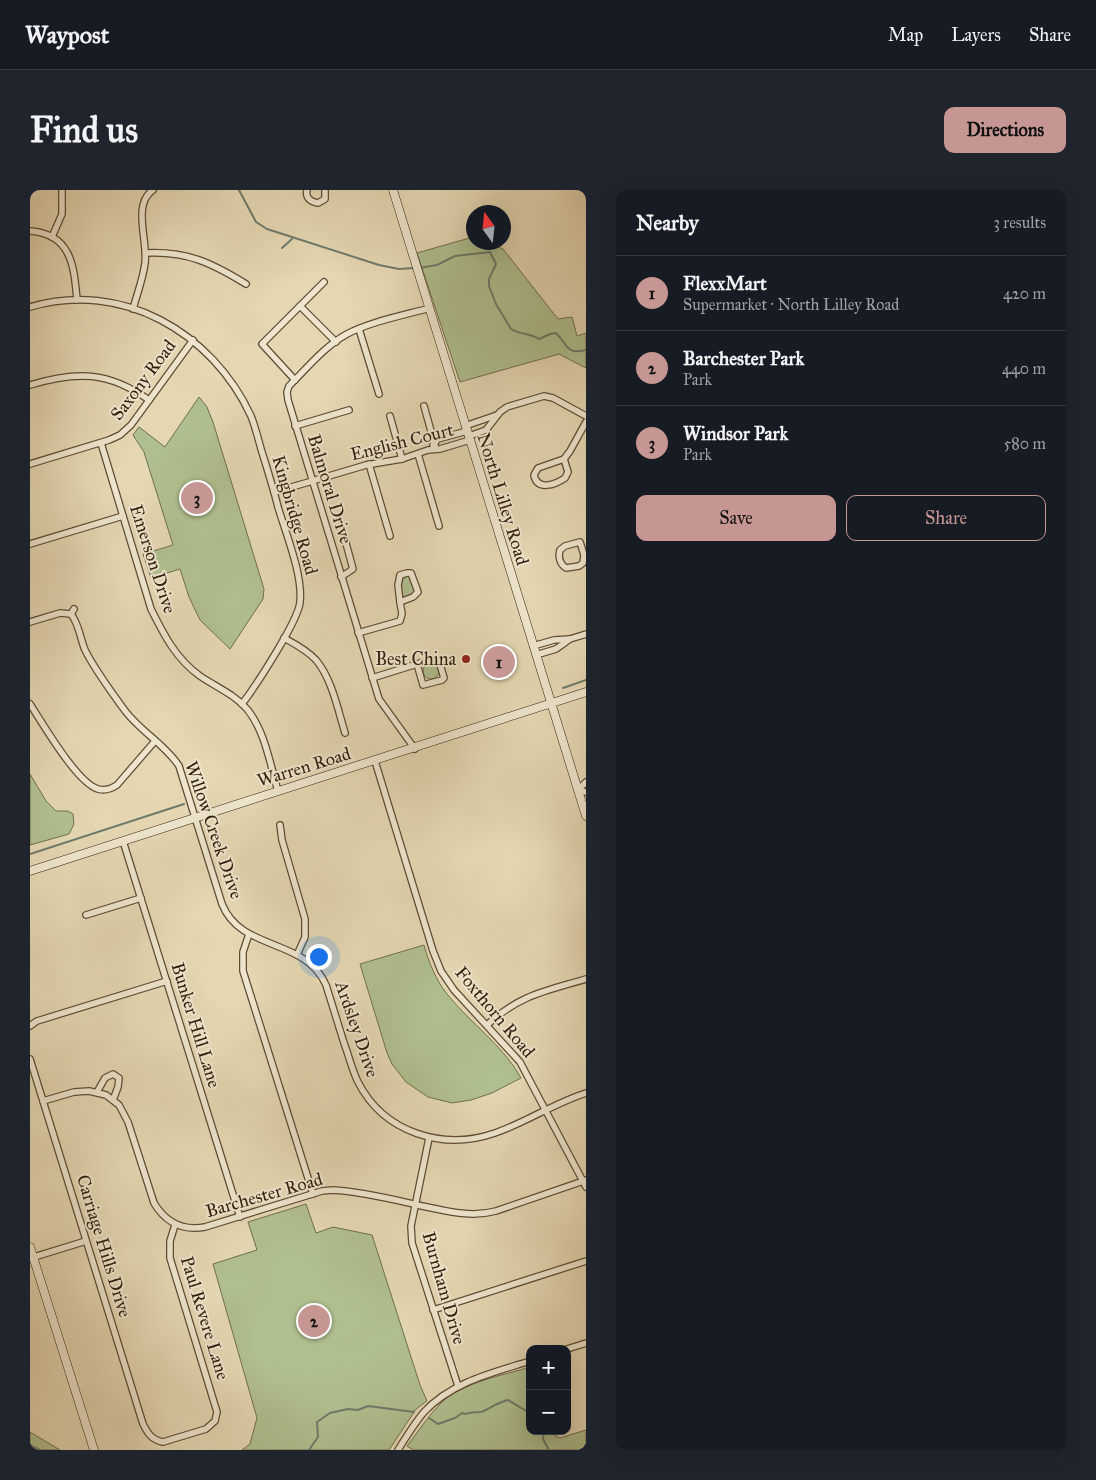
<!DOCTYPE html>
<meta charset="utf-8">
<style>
:root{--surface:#171b24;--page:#20242c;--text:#f1f3f6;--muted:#9ea1a6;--line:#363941;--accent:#c59692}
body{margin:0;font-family:"IM FELL Great Primer",serif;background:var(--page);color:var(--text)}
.controls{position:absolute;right:15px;bottom:15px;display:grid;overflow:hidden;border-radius:10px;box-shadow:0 5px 20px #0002}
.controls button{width:45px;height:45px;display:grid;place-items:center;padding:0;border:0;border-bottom:1px solid var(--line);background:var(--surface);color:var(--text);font:25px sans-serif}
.compass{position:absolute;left:436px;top:15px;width:45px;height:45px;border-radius:50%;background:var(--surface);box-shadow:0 5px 20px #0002;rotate:345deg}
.you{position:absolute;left:288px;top:766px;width:18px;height:18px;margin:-12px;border:4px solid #fff;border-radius:50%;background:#1a73e8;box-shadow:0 0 0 8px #1a73e833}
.badge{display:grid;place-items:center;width:32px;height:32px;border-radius:50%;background:var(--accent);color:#111;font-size:16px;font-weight:700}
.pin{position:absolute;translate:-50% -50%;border:2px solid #fff;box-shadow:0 1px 5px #0006}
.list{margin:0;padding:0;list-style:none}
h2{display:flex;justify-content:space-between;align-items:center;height:65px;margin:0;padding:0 20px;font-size:21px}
h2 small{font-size:16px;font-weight:400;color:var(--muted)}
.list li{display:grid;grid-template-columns:32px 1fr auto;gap:15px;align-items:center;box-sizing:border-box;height:75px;padding:0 20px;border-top:1px solid var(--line)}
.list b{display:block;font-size:19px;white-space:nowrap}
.list p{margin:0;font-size:16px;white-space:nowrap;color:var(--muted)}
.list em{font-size:16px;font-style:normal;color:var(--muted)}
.actions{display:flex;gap:10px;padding:15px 20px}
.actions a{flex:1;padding:11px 0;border:1px solid var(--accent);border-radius:10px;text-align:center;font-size:18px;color:var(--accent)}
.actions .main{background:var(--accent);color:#111}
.map{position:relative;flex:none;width:556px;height:1260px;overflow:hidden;border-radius:10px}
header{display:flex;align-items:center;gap:30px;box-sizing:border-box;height:70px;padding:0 25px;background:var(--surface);border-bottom:1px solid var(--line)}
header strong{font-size:24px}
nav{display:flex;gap:28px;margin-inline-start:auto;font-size:18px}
.intro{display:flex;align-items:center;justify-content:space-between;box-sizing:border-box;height:120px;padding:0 30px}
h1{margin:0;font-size:35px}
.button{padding:12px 22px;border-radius:10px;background:var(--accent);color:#111;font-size:18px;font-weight:700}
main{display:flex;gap:30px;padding:0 30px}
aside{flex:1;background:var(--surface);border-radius:10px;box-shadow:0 5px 20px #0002}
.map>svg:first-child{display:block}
.green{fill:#b0bf8f;stroke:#706e4e}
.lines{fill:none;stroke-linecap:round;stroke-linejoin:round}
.stream{stroke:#6e7b6a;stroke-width:2}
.street-casing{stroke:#5e4c36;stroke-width:8}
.secondary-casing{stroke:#311d0c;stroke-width:9}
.street{stroke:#ede5cd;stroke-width:5.5}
.secondary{stroke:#ede5cd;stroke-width:8}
.poi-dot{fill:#8f2418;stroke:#ede5cd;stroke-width:2}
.labels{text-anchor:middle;stroke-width:4;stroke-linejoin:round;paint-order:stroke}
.street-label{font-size:18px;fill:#311d0c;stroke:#ede5cd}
.poi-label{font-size:18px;fill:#311d0c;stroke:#ede5cd;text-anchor:end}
</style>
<header>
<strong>Waypost</strong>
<nav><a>Map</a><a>Layers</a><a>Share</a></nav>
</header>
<div class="intro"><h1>Find us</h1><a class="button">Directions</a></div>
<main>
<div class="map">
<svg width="556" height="1260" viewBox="0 0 556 1260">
<rect width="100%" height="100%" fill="#e4d7b2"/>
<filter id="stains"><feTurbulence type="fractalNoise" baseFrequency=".004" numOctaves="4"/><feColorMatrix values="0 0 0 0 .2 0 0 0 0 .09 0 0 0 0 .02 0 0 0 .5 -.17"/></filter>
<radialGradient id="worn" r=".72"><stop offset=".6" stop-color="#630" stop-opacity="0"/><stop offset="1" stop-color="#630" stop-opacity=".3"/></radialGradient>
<g class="green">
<polygon points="443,47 443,52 461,53 473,59 528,129 542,127 547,146 556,143 556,178 529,164 430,192 387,63"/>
<polygon points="169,207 177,217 183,232 234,399 233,409 200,459 170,430 159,407 150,379 121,388 113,364 143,355 114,262 103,245 109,237 135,257"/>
<polygon points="377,386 381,388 385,401 384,404 374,407 371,404 372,391"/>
<circle cx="401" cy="481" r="8"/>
<polygon points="0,584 16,611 26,621 38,621 43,624 44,634 39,644 0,655"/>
<path d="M394 755C399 773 406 790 417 804 440 833 473 855 491 888L462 903 441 910 422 913 398 907 376 892 362 874 357 863 330 774Z"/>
<polygon points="276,1014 286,1043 303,1037 342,1045 390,1195 397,1211 386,1219 359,1260 212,1260 220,1254 227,1228 183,1074 227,1060 218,1032"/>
<path d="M500 1177V1241H521L522 1244 530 1248 556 1240V1260H383L377 1256C388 1242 398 1226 411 1213 433 1192 471 1186 500 1177Z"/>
<polygon points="0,1242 30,1260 0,1260"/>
</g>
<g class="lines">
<g class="stream">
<polyline points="209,0 226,32 237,39 349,75 369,79 384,78"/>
<polyline points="252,58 262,49"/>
<path d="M389 78 407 75 425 66 460 62 466 74 459 89V96L466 114 481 139C490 145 501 143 509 149L520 144 526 143C538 155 536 165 556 160"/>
<polyline points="533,498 556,490"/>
<polyline points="0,664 154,614"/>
<path d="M399 1228 408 1234 425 1228 432 1223 435 1224C441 1222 445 1222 451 1222 457 1221 467 1212 478 1210L500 1223"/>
<polyline points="514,1241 513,1249 519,1260"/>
<polyline points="0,1255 10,1260"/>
<polyline points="279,1260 288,1247 287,1232 300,1223 318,1219 328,1220 338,1216 384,1222"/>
</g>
<defs>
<g id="street">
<path d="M277 0C275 8 281 12 288 13L295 9V0"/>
<path d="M0 41C42 44 44 77 47 110"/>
<polyline points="22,47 32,24 32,0"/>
<path d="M116 63C157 61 182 73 216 94"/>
<polyline points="270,116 306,152"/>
<path d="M0 117C92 90 182 142 221 226 225 236 228 248 231 259 237 278 243 297 248 317 256 344 273 385 270 412 269 430 225 497 212 514"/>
<path d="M103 119C107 104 113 89 115 73 118 51 102 14 123 0"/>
<polyline points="329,139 349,204"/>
<polyline points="265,190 232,154 294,92"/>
<path d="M0 195C46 181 78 181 119 210"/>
<polyline points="394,216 406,259"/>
<polyline points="360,226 372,269"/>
<polyline points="265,236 319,220"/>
<polyline points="435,236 467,225"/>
<polyline points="439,246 456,240 470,222 477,217 514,206 523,208 556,226"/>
<path d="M71 253 121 419C134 445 146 469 170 486 186 497 204 504 217 519 235 541 240 574 248 601"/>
<polyline points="403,255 408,249 437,241"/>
<polyline points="388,264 409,336"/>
<path d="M534 269 538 282 535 288C525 295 507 301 504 285L508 278Z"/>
<polyline points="534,269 540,261 556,232"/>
<polyline points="0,274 79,250 90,245 101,235 163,150"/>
<polyline points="339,274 360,346"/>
<polyline points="282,291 336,275 372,269 398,260 410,259 440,250"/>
<polyline points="244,302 279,292"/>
<path d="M550 352 554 365 553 373 549 376 536 378C530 374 528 367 530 360L535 356Z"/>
<polyline points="0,354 93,326"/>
<polygon points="377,383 381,383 388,402 383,407 370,412 368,395 370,385"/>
<polyline points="311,387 323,379 314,346"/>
<path d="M44 419 41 424C49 434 50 448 55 460 65 480 80 500 93 518 108 540 135 554 149 576L192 714C211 762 275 747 296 795 302 814 308 834 314 853 319 866 322 880 328 892 354 943 413 961 465 943 497 932 524 913 556 903"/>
<polyline points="0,432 30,423 41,424"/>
<polyline points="328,443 370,431 372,424 370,412"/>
<path d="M254 448C265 454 277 460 286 470 302 489 308 520 315 543"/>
<polyline points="503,456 524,450 540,449 556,444"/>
<polyline points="506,465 526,459 540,449"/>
<polyline points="342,488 403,469 409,471 414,488 412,490 393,495 387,474"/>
<path d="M0 514C13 534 47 593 68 599 75 601 81 599 87 595L125 551"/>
<path d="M385 559 349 509 258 210 257 202 259 196C277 178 295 156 317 144 339 132 375 125 400 118"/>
<polyline points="345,571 403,761 411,781 424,800 490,872 556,997"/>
<polyline points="548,600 556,592"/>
<polyline points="548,600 556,602"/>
<polyline points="250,635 252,650 275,729 275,747 267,765"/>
<polyline points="93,651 210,1027"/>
<polyline points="56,725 111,708"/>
<polyline points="219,744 213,762 213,781 283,1004"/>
<path d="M457 835C489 805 516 801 556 789"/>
<polyline points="0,836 7,831 137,791"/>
<path d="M0 869 113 1234C118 1244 122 1250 133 1252L176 1239 185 1231 187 1222 140 1068V1051L145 1035"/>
<polyline points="67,902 75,888 83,884 89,888 88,897 83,910"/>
<path d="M13 911 44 902 59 901 76 905 89 915 98 932 124 1013C136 1033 153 1041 175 1037L292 1001 303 1000C330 1001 366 1010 392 1016 418 1021 440 1028 466 1021L556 990"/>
<polyline points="399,948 381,1036 382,1053 428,1196"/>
<polyline points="1,1068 56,1051"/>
<polyline points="403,1120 556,1071"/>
<polyline points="537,1159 556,1153"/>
<path d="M368 1260C376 1247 384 1234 394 1222 422 1192 462 1183 500 1171"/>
</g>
<g id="secondary">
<polyline points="363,0 556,626"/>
<polyline points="0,681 556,502"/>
<polyline points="0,1057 64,1260"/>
</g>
</defs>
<use href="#street" class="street-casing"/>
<use href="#secondary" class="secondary-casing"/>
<use href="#street" class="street"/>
<use href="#secondary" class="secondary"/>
</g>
<circle class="poi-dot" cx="436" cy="469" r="5"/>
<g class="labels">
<g class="street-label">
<text transform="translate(113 190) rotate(-53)" y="6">Saxony Road</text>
<text transform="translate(372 252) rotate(-14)" y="6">English Court</text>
<text transform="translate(300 299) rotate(73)" y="6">Balmoral Drive</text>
<text transform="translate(473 309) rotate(73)" y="6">North Lilley Road</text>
<text transform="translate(265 325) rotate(74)" y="6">Kingbridge Road</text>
<text transform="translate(123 369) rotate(72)" y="6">Emerson Drive</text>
<text transform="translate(274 577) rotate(-17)" y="6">Warren Road</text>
<text transform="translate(184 640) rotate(71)" y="6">Willow Creek Drive</text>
<text transform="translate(465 822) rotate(50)" y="6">Foxthorn Road</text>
<text transform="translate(166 835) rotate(73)" y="6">Bunker Hill Lane</text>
<text transform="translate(327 839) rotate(71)" y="6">Ardsley Drive</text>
<text transform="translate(234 1005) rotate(-16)" y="6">Barchester Road</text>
<text transform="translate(74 1056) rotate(73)" y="6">Carriage Hills Drive</text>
<text transform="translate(414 1098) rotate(74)" y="6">Burnham Drive</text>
<text transform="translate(175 1128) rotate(73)" y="6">Paul Revere Lane</text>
</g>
<g class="poi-label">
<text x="426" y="475">Best China</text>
</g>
</g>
<rect width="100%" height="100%" filter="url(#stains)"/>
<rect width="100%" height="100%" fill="url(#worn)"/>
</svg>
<div class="controls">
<button>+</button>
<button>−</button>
</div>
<svg class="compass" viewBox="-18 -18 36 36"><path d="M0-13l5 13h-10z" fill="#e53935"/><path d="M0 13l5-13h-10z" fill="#9ea1a6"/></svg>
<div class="you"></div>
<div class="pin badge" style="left:469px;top:472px">1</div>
<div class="pin badge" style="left:284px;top:1131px">2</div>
<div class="pin badge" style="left:167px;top:308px">3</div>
</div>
<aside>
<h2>Nearby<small>3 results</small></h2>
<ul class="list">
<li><span class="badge">1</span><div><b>FlexxMart</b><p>Supermarket · North Lilley Road</p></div><em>420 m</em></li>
<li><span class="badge">2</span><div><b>Barchester Park</b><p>Park</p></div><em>440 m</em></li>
<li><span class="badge">3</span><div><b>Windsor Park</b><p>Park</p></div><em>580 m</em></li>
</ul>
<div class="actions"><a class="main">Save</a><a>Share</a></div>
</aside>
</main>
